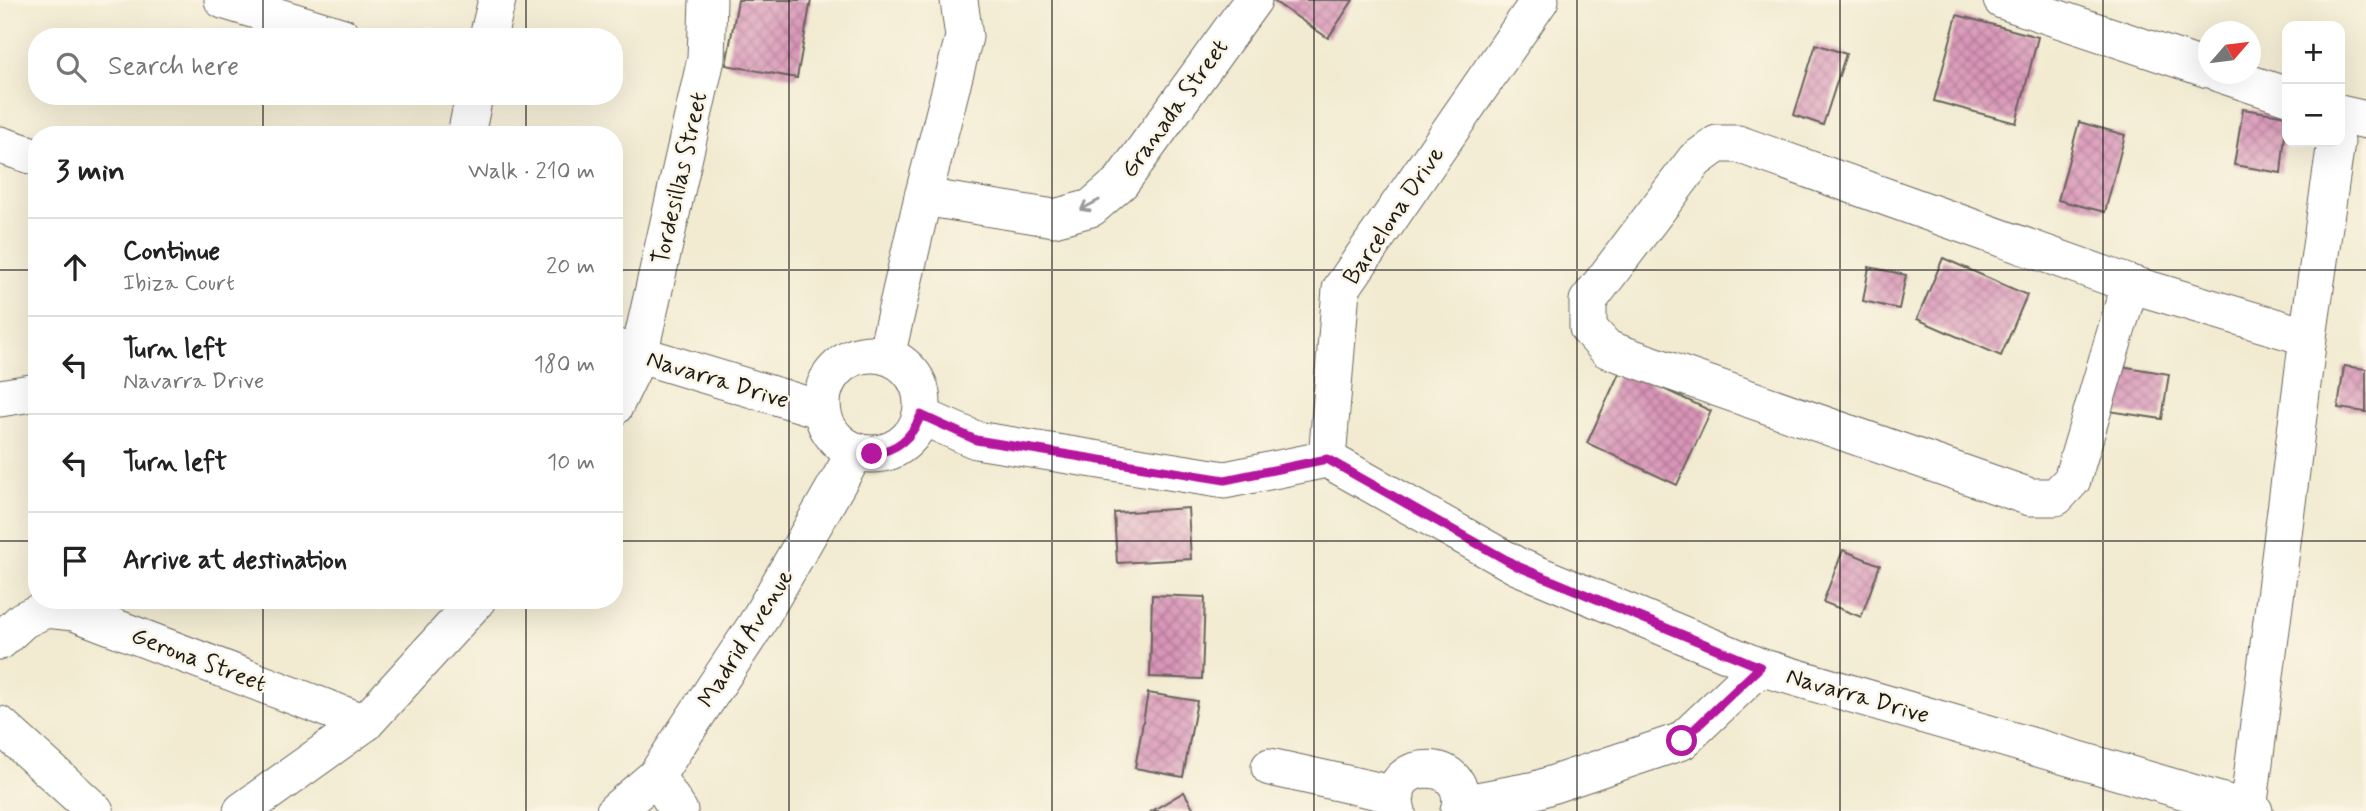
<!DOCTYPE html>
<meta charset="utf-8">
<style>
:root{--surface:#fff;--page:#f6f6f6;--text:#222;--muted:#767676;--line:#e0e0e0}
body{margin:0;font-family:Mynerve,sans-serif;background:var(--page);color:var(--text)}
.controls{position:absolute;right:21px;top:21px;display:grid;overflow:hidden;border-radius:14px;box-shadow:0 7px 28px #0002}
.controls button{width:63px;height:63px;display:grid;place-items:center;padding:0;border:0;border-bottom:2px solid var(--line);background:var(--surface);color:var(--text);font:35px sans-serif}
.compass{position:absolute;left:2198px;top:21px;width:63px;height:63px;border-radius:50%;background:var(--surface);box-shadow:0 7px 28px #0002;rotate:62deg}
.stop{position:absolute;width:21px;height:21px;margin:-16px;border:5px solid #b5179e;border-radius:50%;background:#fff}
.stop.end{background:#b5179e;border-color:#fff;box-shadow:0 2px 7px #0008}
.list{margin:0;padding:0;list-style:none}
h2{display:flex;justify-content:space-between;align-items:center;height:91px;margin:0;padding:0 28px;font-size:30px}
h2 small{font-size:23px;font-weight:400;color:var(--muted)}
.list li{display:grid;grid-template-columns:46px 1fr auto;gap:21px;align-items:center;box-sizing:border-box;height:98px;padding:0 28px;border-top:2px solid var(--line)}
.list b{display:block;font-size:26px;white-space:nowrap}
.list p{margin:0;font-size:23px;white-space:nowrap;color:var(--muted)}
.list em{font-size:23px;font-style:normal;color:var(--muted)}
.icon{flex:none;width:38px;height:38px;fill:none;stroke:currentColor;stroke-width:2;stroke-linecap:round;stroke-linejoin:round}
.map{position:relative;flex:none;width:2366px;height:811px;overflow:hidden}
.search{position:absolute;background:var(--surface);box-shadow:0 7px 28px #0002;left:28px;top:28px;width:595px;height:77px;display:flex;align-items:center;gap:18px;box-sizing:border-box;padding:0 24px;border-radius:28px;color:var(--muted);font-size:26px}
.panel{position:absolute;background:var(--surface);box-shadow:0 7px 28px #0002;left:28px;top:126px;width:595px;height:483px;border-radius:28px}
.map>svg:first-child{display:block}
.building{fill:url(#building-cross-hatch)}
.lines{fill:none;stroke-linecap:round;stroke-linejoin:round}
.street-casing{stroke:#67645c;stroke-width:39}
.street{stroke:#fff;stroke-width:37}
.oneway{stroke:#999}
.route{stroke:#b5179e;stroke-width:9}
.grid{fill:none;stroke:#1c1c1c;stroke-width:2;stroke-opacity:0.55}
.labels{text-anchor:middle;stroke-width:5;stroke-linejoin:round;paint-order:stroke}
.street-label{font-size:24px;fill:#1c1c1c;stroke:#fcf5e5}
</style>
<div class="map">
<svg width="2366" height="811" viewBox="0 0 2366 811">
<defs>
<pattern id="building-cross-hatch" width="8" height="8" patternUnits="userSpaceOnUse" patternTransform="scale(1.75)"><rect width="8" height="8" fill="#d995b8"/><path d="M0 0l8 8M0 8l8-8" fill="none" stroke="#af7995"/></pattern>
</defs>
<rect width="100%" height="100%" fill="#fcf5e5"/>
<filter id="ink" filterUnits="userSpaceOnUse"><feTurbulence type="fractalNoise" baseFrequency=".0143" numOctaves="2"/><feDisplacementMap in="SourceGraphic" scale="14" xChannelSelector="R" yChannelSelector="G"/><feConvolveMatrix kernelMatrix="1 2 1 2 8 2 1 2 1" color-interpolation-filters="sRGB"/></filter>
<filter id="wash" filterUnits="userSpaceOnUse"><feTurbulence type="fractalNoise" baseFrequency=".00686" numOctaves="4" result="noise"/><feDisplacementMap in="SourceGraphic" scale="28" xChannelSelector="R" yChannelSelector="G"/><feGaussianBlur stdDeviation="1.57" result="paint"/><feColorMatrix in="noise" values="0 0 0 0 0 0 0 0 0 0 0 0 0 0 0 0 0 1.4 0 .05"/><feComposite in="paint" operator="in"/></filter>
<g filter="url(#wash)">
<rect width="100%" height="100%" fill="#f2ebd2"/>
<g id="blocks">
<g class="building">
<polygon points="738,0 811,0 797,78 726,65"/>
<polygon points="1272,0 1353,0 1328,38"/>
<polygon points="1957,15 2038,37 2016,123 1934,101"/>
<polygon points="1816,44 1846,54 1823,125 1794,115"/>
<polygon points="2243,109 2287,116 2281,173 2234,165"/>
<polygon points="2079,122 2125,135 2105,212 2058,200"/>
<polygon points="1943,258 2027,295 2001,356 1917,319"/>
<polygon points="1869,267 1906,275 1899,309 1863,301"/>
<polygon points="2109,364 2169,374 2162,419 2102,410"/>
<polygon points="2344,366 2366,369 2366,412 2338,408"/>
<polygon points="1621,369 1711,411 1677,485 1587,443"/>
<polygon points="1188,508 1191,559 1117,563 1114,513"/>
<polygon points="1843,550 1880,565 1861,617 1823,602"/>
<polygon points="1152,595 1205,597 1202,679 1150,677"/>
<polygon points="1148,693 1197,701 1183,777 1135,768"/>
<polygon points="1184,792 1195,811 1152,811"/>
</g>
</g>
</g>
<g filter="url(#ink)">
<use href="#blocks" fill-opacity="0" stroke="#67645c" stroke-width="2"/>
<g class="lines">
<defs>
<g id="street">
<polyline points="223,0 343,37"/>
<polyline points="2002,0 2208,69"/>
<polyline points="488,37 497,0"/>
<polyline points="2221,74 2287,96"/>
<polyline points="2340,114 2366,120"/>
<polyline points="466,135 474,96"/>
<polyline points="0,145 37,157"/>
<polyline points="923,197 1054,218 1091,208 1121,182 1253,0"/>
<polyline points="2130,284 2072,480 2056,497 2030,497 1607,349 1588,328 1588,301 1695,160 1717,144 1738,144 2130,284 2308,337"/>
<polyline points="614,347 822,410"/>
<circle cx="872" cy="404" r="50"/>
<polyline points="886,356 923,197 964,37 959,0"/>
<polyline points="0,398 37,392"/>
<polyline points="614,407 639,355 706,59 708,0"/>
<polyline points="921,416 976,440 1225,480 1327,459 1517,566 1760,667 2254,811"/>
<polyline points="1327,459 1341,289 1540,0"/>
<polyline points="0,641 23,620 46,609 74,612 365,723"/>
<polyline points="0,725 95,811"/>
<polyline points="1270,767 1396,795"/>
<polyline points="656,776 679,811"/>
<polyline points="1461,804 1536,790 1682,741 1760,667"/>
<polyline points="2248,810 2308,337 2336,142"/>
<polyline points="242,811 365,723 477,600"/>
<polyline points="615,811 656,776 756,625 856,451"/>
<path d="M1397 811C1380 756 1474 755 1459 811"/>
</g>
</defs>
<use href="#street" class="street-casing"/>
<use href="#street" class="street"/>
</g>
<defs><path id="oneway-shaft" d="M-6 0H5M1.5-3L5.5 0L1.5 3" fill="none" stroke-width="1.6" stroke-linecap="round" stroke-linejoin="round" transform="scale(1.75)"/></defs>
<use class="oneway" href="#oneway-shaft" transform="translate(1090 205) rotate(152)"/>
</g>
<g class="lines" filter="url(#ink)">
<path class="route" d="M872 454C897 450 911 439 921 415L976 440 1225 480 1327 459 1517 566 1760 667 1682 741"/>
</g>
<path class="grid" d="M263 0V37M526 0V37M789 0V811M1052 0V811M1314 0V811M1577 0V811M1840 0V811M2103 0V811M263 96V135M526 96V135M0 270H37M614 270H2366M0 541H37M614 541H2366M263 600V811M526 600V811"/>
<g class="labels">
<g class="street-label">
<text transform="translate(1174 108) rotate(-54)" y="8">Granada Street</text>
<text transform="translate(679 178) rotate(-77)" y="8">Tordesillas Street</text>
<text transform="translate(1393 215) rotate(-56)" y="8">Barcelona Drive</text>
<text transform="translate(718 379) rotate(17)" y="8">Navarra Drive</text>
<text transform="translate(745 638) rotate(-58)" y="8">Madrid Avenue</text>
<text transform="translate(199 659) rotate(21)" y="8">Gerona Street</text>
<text transform="translate(1858 695) rotate(16)" y="8">Navarra Drive</text>
</g>
</g>
</svg>
<div class="controls">
<button>+</button>
<button>−</button>
</div>
<svg class="compass" viewBox="-18 -18 36 36"><path d="M0-13l5 13h-10z" fill="#e53935"/><path d="M0 13l5-13h-10z" fill="#767676"/></svg>
<div class="stop" style="left:1682px;top:741px"></div>
<div class="stop end" style="left:872px;top:454px"></div>
<div class="search"><svg class="icon" aria-label="search" viewBox="0 0 24 24"><circle cx="10" cy="10" r="6"/><path d="M15 15l6 6"/></svg>Search here</div>
<section class="panel">
<h2>3 min<small>Walk · 210 m</small></h2>
<ul class="list">
<li><svg class="icon" aria-label="ahead" viewBox="0 0 24 24"><path d="M12 20V5M6 11l6-6 6 6"/></svg><div><b>Continue</b><p>Ibiza Court</p></div><em>20 m</em></li>
<li><svg class="icon" aria-label="left" viewBox="0 0 24 24"><path d="M17 20v-9H6M10 6l-5 5 5 5"/></svg><div><b>Turn left</b><p>Navarra Drive</p></div><em>180 m</em></li>
<li><svg class="icon" aria-label="left" viewBox="0 0 24 24"><path d="M17 20v-9H6M10 6l-5 5 5 5"/></svg><div><b>Turn left</b></div><em>10 m</em></li>
<li><svg class="icon" aria-label="arrive" viewBox="0 0 24 24"><path d="M6 21V4h12l-3 4 3 4H6"/></svg><div><b>Arrive at destination</b></div></li>
</ul>
</section>
</div>
